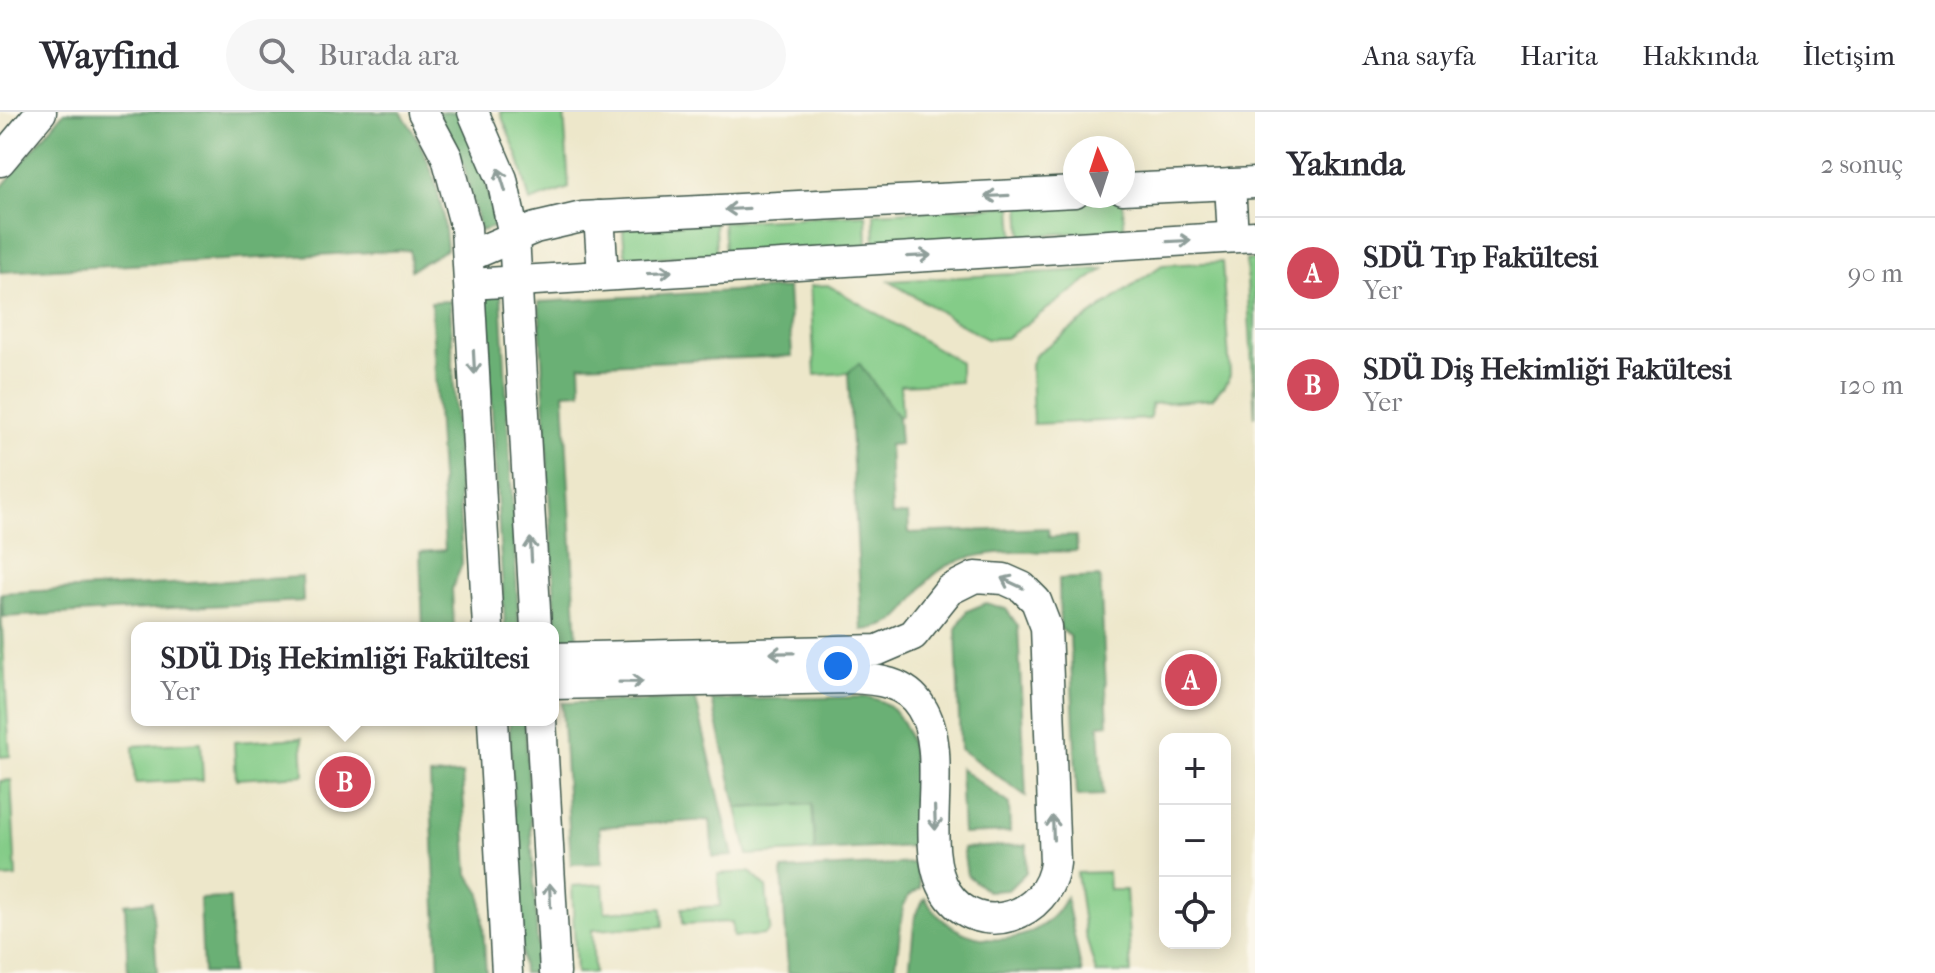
<!DOCTYPE html>
<html lang="tr">
<meta charset="utf-8">
<style>
:root{--surface:#fff;--page:#f7f7f7;--text:#2b2b33;--muted:#7c7c81;--line:#e1e1e2;--accent:#d1495b}
body{margin:0;font-family:"IM FELL French Canon",serif;background:var(--page);color:var(--text)}
.controls{position:absolute;right:24px;bottom:24px;display:grid;overflow:hidden;border-radius:16px;box-shadow:0 4px 20px #0003}
.controls button{width:72px;height:72px;display:grid;place-items:center;padding:0;border:0;border-bottom:2px solid var(--line);background:var(--surface);color:var(--text);font:40px sans-serif}
.compass{position:absolute;left:1063px;top:24px;width:72px;height:72px;border-radius:50%;background:var(--surface);box-shadow:0 4px 20px #0003;rotate:357deg}
.you{position:absolute;left:838px;top:554px;width:28px;height:28px;margin:-20px;border:6px solid #fff;border-radius:50%;background:#1a73e8;box-shadow:0 0 0 12px #1a73e833}
.badge{display:grid;place-items:center;width:52px;height:52px;border-radius:50%;background:var(--accent);color:#fff;font-size:26px;font-weight:700}
.pin{position:absolute;translate:-50% -50%;border:4px solid #fff;box-shadow:0 2px 8px #0006}
.popup{position:absolute;left:131px;top:510px;width:428px;height:104px;box-sizing:border-box;display:grid;place-content:center;border-radius:16px;background:var(--surface);filter:drop-shadow(0 2px 6px #0005);font-size:26px;white-space:nowrap;color:var(--muted)}
.popup b{font-size:30px;color:var(--text)}
.popup::after{content:'';position:absolute;left:50%;top:100%;margin-left:-16px;border:16px solid transparent;border-top-color:var(--surface)}
.list{margin:0;padding:0;list-style:none}
h2{display:flex;justify-content:space-between;align-items:center;height:104px;margin:0;padding:0 32px;font-size:34px}
h2 small{font-size:26px;font-weight:400;color:var(--muted)}
.list li{display:grid;grid-template-columns:52px 1fr auto;gap:24px;align-items:center;box-sizing:border-box;height:112px;padding:0 32px;border-top:2px solid var(--line)}
.list b{display:block;font-size:30px;white-space:nowrap}
.list p{margin:0;font-size:26px;white-space:nowrap;color:var(--muted)}
.list em{font-size:26px;font-style:normal;color:var(--muted)}
.icon{flex:none;width:44px;height:44px;fill:none;stroke:currentColor;stroke-width:2;stroke-linecap:round;stroke-linejoin:round}
.map{position:relative;flex:none;width:1255px;height:861px;overflow:hidden}
header{display:flex;align-items:center;gap:48px;box-sizing:border-box;height:112px;padding:0 40px;background:var(--surface);border-bottom:2px solid var(--line)}
header strong{font-size:38px}
nav{display:flex;gap:44px;margin-inline-start:auto;font-size:28px}
.search{width:560px;height:72px;background:var(--page);display:flex;align-items:center;gap:20px;box-sizing:border-box;padding:0 28px;border-radius:44px;color:var(--muted);font-size:30px}
main{display:flex}
aside{flex:1;background:var(--surface)}
.map>svg:first-child{display:block}
.green{fill:#84cc88;stroke:#52845e;stroke-width:2}
.forest{fill:#6bb074;stroke:#457654;stroke-width:2}
.lines{fill:none;stroke-linecap:round;stroke-linejoin:round}
.minor-casing{stroke:#3e564a;stroke-width:33}
.minor{stroke:#fff;stroke-width:30}
.oneway{stroke:#8f9e9a}
</style>
<header>
<strong>Wayfind</strong>
<div class="search"><svg class="icon" aria-label="search" viewBox="0 0 24 24"><circle cx="10" cy="10" r="6"/><path d="M15 15l6 6"/></svg>Burada ara</div>
<nav><a>Ana sayfa</a><a>Harita</a><a>Hakkında</a><a>İletişim</a></nav>
</header>
<main>
<div class="map">
<svg width="1255" height="861" viewBox="0 0 1255 861">
<rect width="100%" height="100%" fill="#fbf7ec"/>
<filter id="ink" filterUnits="userSpaceOnUse"><feTurbulence type="fractalNoise" baseFrequency=".0125" numOctaves="2"/><feDisplacementMap in="SourceGraphic" scale="16" xChannelSelector="R" yChannelSelector="G"/><feConvolveMatrix kernelMatrix="1 2 1 2 8 2 1 2 1" color-interpolation-filters="sRGB"/></filter>
<filter id="wash" filterUnits="userSpaceOnUse"><feTurbulence type="fractalNoise" baseFrequency=".006" numOctaves="4" result="noise"/><feDisplacementMap in="SourceGraphic" scale="32" xChannelSelector="R" yChannelSelector="G"/><feGaussianBlur stdDeviation="1.8" result="paint"/><feColorMatrix in="noise" values="0 0 0 0 0 0 0 0 0 0 0 0 0 0 0 0 0 1.4 0 .05"/><feComposite in="paint" operator="in"/></filter>
<g filter="url(#wash)">
<rect width="100%" height="100%" fill="#ede7ca"/>
<g class="green">
<polygon points="500,0 564,0 569,76 530,90 519,47"/>
<polygon points="1123,87 1124,118 1022,124 1020,93"/>
<polygon points="1012,94 1014,125 875,133 874,101"/>
<polygon points="866,102 867,133 725,142 723,110"/>
<polygon points="715,110 716,142 630,147 625,141 623,119 627,115"/>
<polygon points="1246,148 1255,148 1255,305"/>
<polygon points="1222,150 1230,262 1228,269 1212,287 1151,292 1150,307 1033,312 1031,252 1036,242 1162,153"/>
<polygon points="1104,157 1006,226 986,227 889,169"/>
<polygon points="828,173 960,250 960,270 900,273 902,303 898,305 859,252 848,261 815,263 810,174"/>
<polygon points="0,481 10,644 0,645"/>
<polygon points="302,626 304,663 236,667 234,630"/>
<polygon points="201,630 203,668 135,671 133,634"/>
<polygon points="11,668 16,765 0,766 0,669"/>
<polygon points="813,692 815,739 748,743 737,696"/>
<polygon points="750,760 766,775 770,817 765,823 733,825 732,810 683,812 682,796 720,794 718,762"/>
<polygon points="1108,760 1109,778 1126,778 1131,861 1096,861 1085,821 1077,761"/>
<polygon points="603,772 605,800 662,796 663,814 592,818 594,861 576,861 572,774"/>
</g>
<g class="forest">
<path d="M64 0H401C431 44 443 85 447 137L411 158 410 138 0 160V77Z"/>
<polygon points="437,0 458,0 481,50 495,111 492,116 480,119 463,51"/>
<polygon points="788,176 792,244 580,253 581,280 564,281 577,529 557,530 539,190"/>
<polygon points="501,181 519,516 505,516 485,182"/>
<polygon points="450,189 462,452 452,477 454,516 423,516 420,440 445,438 431,190"/>
<path d="M859 251 898 305 900 332 889 333 892 403 908 402 909 421 1048 416 1049 425 1076 424 1077 439C1037 441 984 435 947 454 908 475 917 514 862 518L848 261Z"/>
<polygon points="302,465 303,489 3,505 2,481"/>
<polygon points="1100,465 1108,612 1099,613 1103,683 1077,684 1070,524 1060,517 1059,467"/>
<polygon points="986,491 1006,497 1018,514 1026,684 960,637 956,517 967,499"/>
<path d="M867 585C928 595 913 687 915 734L815 739 812 692 737 696 712 588Z"/>
<polygon points="696,588 733,744 713,745 710,708 599,715 602,751 571,752 562,591"/>
<polygon points="509,608 525,608 539,861 523,861"/>
<polygon points="960,656 1009,692 1010,720 963,722"/>
<polygon points="462,662 468,762 481,782 486,861 439,861 430,664"/>
<polygon points="1027,733 1026,760 1008,778 987,779 967,763 963,736"/>
<polygon points="915,751 920,776 908,785 903,795 895,861 788,861 782,758"/>
<path d="M1066 785 1082 861H909L915 804 925 786C955 840 1038 843 1066 785Z"/>
<polygon points="230,786 232,861 203,861 200,787"/>
<polygon points="152,789 157,861 128,861 125,792"/>
</g>
</g>
<g filter="url(#ink)">
<g class="lines">
<defs>
<g id="minor">
<polyline points="423,0 447,45 466,116 488,516"/>
<polyline points="473,0 502,67 514,124 536,516"/>
<polyline points="0,49 41,0"/>
<polyline points="1230,72 1233,125"/>
<polyline points="1123,77 1255,71"/>
<polyline points="599,104 603,163"/>
<polyline points="469,144 535,116 582,105 1075,80"/>
<polyline points="470,172 1255,124"/>
<path d="M553 546 878 538 913 523 949 478 975 465 1004 467 1022 475 1036 489 1046 515 1055 751C1049 804 979 829 947 781 916 735 952 642 921 595 906 570 877 567 850 566L553 572"/>
<polyline points="493,608 507,861"/>
<polyline points="541,608 555,861"/>
</g>
</defs>
<use href="#minor" class="minor-casing"/>
<use href="#minor" class="minor"/>
</g>
<defs><path id="oneway-shaft" d="M-6 0H5M1.5-3L5.5 0L1.5 3" fill="none" stroke-width="1.6" stroke-linecap="round" stroke-linejoin="round" transform="scale(2)"/></defs>
<g class="oneway">
<use href="#oneway-shaft" transform="translate(502 68) rotate(-107)"/>
<use href="#oneway-shaft" transform="translate(997 84) rotate(177)"/>
<use href="#oneway-shaft" transform="translate(737 97) rotate(177)"/>
<use href="#oneway-shaft" transform="translate(1179 129) rotate(-3)"/>
<use href="#oneway-shaft" transform="translate(919 144) rotate(-3)"/>
<use href="#oneway-shaft" transform="translate(660 160) rotate(-3)"/>
<use href="#oneway-shaft" transform="translate(474 250) rotate(87)"/>
<use href="#oneway-shaft" transform="translate(531 438) rotate(-93)"/>
<use href="#oneway-shaft" transform="translate(1012 471) rotate(-155)"/>
<use href="#oneway-shaft" transform="translate(782 541) rotate(179)"/>
<use href="#oneway-shaft" transform="translate(631 570) rotate(-1)"/>
<use href="#oneway-shaft" transform="translate(935 706) rotate(88)"/>
<use href="#oneway-shaft" transform="translate(1053 716) rotate(-92)"/>
<use href="#oneway-shaft" transform="translate(550 783) rotate(-93)"/>
</g>
</g>
</svg>
<div class="controls">
<button>+</button>
<button>−</button>
<button><svg class="icon" aria-label="locate" viewBox="0 0 24 24"><circle cx="12" cy="12" r="6"/><path d="M12 2v4M12 18v4M2 12h4M18 12h4"/></svg></button>
</div>
<svg class="compass" viewBox="-18 -18 36 36"><path d="M0-13l5 13h-10z" fill="#e53935"/><path d="M0 13l5-13h-10z" fill="#7c7c81"/></svg>
<div class="you"></div>
<div class="pin badge" style="left:1191px;top:568px">A</div>
<div class="pin badge" style="left:345px;top:670px">B</div>
<div class="popup"><b>SDÜ Diş Hekimliği Fakültesi</b>Yer</div>
</div>
<aside>
<h2>Yakında<small>2 sonuç</small></h2>
<ul class="list">
<li><span class="badge">A</span><div><b>SDÜ Tıp Fakültesi</b><p>Yer</p></div><em>90 m</em></li>
<li><span class="badge">B</span><div><b>SDÜ Diş Hekimliği Fakültesi</b><p>Yer</p></div><em>120 m</em></li>
</ul>
</aside>
</main>
